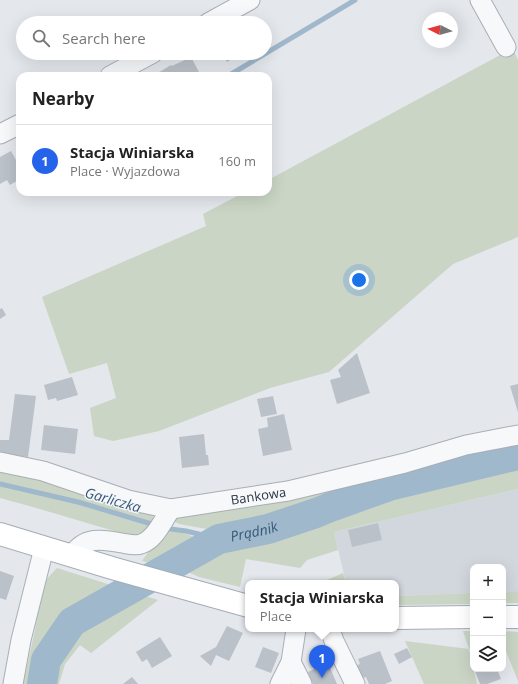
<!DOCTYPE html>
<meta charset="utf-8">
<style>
:root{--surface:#fff;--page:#f6f6f6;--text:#222;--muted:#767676;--line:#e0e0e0;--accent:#2563eb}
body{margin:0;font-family:"Open Sans",sans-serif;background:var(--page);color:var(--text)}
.controls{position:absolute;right:12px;bottom:12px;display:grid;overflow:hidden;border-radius:8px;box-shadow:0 4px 16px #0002}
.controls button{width:36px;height:36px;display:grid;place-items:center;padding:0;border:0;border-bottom:1px solid var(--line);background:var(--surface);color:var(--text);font:20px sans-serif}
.compass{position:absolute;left:422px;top:12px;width:36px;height:36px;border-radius:50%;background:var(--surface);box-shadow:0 4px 16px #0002;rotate:276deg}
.you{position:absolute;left:359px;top:280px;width:14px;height:14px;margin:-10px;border:3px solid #fff;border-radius:50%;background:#1a73e8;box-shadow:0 0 0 6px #1a73e833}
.badge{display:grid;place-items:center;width:26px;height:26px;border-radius:50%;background:var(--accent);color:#fff;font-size:13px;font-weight:700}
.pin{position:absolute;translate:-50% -33px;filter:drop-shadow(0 1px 2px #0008)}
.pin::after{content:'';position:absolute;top:21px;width:14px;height:12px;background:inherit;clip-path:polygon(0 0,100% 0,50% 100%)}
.popup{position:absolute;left:245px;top:580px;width:154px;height:52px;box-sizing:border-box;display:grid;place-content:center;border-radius:8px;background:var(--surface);filter:drop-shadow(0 1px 3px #0005);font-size:13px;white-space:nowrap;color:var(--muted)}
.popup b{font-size:15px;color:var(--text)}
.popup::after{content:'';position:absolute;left:50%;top:100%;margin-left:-8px;border:8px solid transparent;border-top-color:var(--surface)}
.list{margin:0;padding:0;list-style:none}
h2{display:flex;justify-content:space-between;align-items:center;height:52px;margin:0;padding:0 16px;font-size:17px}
h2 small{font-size:13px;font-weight:400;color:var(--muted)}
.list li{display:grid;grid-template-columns:26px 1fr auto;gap:12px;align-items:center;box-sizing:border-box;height:72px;padding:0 16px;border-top:1px solid var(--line)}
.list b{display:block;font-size:15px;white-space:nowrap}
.list p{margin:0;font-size:13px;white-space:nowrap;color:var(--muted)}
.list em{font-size:13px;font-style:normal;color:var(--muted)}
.icon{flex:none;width:22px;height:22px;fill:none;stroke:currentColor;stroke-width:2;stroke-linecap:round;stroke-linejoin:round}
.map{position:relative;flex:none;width:518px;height:684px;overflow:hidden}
.search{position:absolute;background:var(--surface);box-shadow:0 4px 16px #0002;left:16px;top:16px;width:256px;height:44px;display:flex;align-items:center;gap:10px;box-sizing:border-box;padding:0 14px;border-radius:22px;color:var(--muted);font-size:15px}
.panel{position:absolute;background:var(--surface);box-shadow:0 4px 16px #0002;left:16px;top:72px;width:256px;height:124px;border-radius:12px}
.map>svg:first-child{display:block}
.built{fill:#d2d7dd}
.green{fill:#cad5c5}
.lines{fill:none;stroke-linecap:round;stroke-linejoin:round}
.stream{stroke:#9fb8cb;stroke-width:5}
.river{stroke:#9fb8cb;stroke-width:30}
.building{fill:#bbc1c9}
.minor-casing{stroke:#a9aeb6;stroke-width:21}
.major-casing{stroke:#a3adb7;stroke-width:24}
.minor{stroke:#f7f8fa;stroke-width:19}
.major{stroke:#fff;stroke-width:22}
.labels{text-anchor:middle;stroke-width:3;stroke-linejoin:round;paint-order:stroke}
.street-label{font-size:13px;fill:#2b3644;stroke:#f4f6f9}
.water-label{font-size:14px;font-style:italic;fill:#355878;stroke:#f4f6f9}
</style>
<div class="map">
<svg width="518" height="684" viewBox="0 0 518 684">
<rect width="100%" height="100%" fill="#e4e7ec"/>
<polygon class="built" points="518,489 518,591 503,592 503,567 473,567 473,593 396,596 396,583 346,583 334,532"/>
<g class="green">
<polygon points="512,47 518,60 518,237 453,264 329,372 270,388 159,431 113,441 94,436 90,408 116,398 107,363 69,374 42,297 206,226 203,214 245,192 268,192 268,180 502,54"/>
<polygon points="518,441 518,448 444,464 443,456"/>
<polygon points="518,466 518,489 334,532 338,550 307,560 300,568 246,559 240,587 199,577 182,569 203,554 234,541 476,473"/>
<polygon points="0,471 39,478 154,514 148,532 131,536 33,507 0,498"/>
<polygon points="350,483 354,490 283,518 218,531 179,524 171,519"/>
<path d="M164 530 182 532 196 538C183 546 175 558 162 566L142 561Z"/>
<polygon points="57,568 158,600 91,653 80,645 65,664 59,684 23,684 35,630 43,583"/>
<polygon points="343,573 346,583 320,583"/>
<polygon points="518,591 518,603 503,603 503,592"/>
<polygon points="473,593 473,604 396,605 396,596"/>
<polygon points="463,631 473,631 473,649 469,649 477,684 424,684 405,641 469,649"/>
<polygon points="503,631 518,632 518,681 506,651 503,651"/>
</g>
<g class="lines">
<g class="stream">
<polyline points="228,76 355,0"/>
<polyline points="0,484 78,502 155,525"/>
<polyline points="163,528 186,531 219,539"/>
</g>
<path class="river" id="s1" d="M42 684 46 660 72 622 219 539 268 529 316 513 333 506 389 486 518 455"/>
</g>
<g class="building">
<polygon points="222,53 242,53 227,62"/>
<polygon points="191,57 199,72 193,76 153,76 171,65 172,66"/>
<polygon points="11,151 16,160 20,160 20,179 10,185 7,180 0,184 0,157"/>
<polygon points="2,308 6,315 0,319 0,309"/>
<polygon points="357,353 370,393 337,404 330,380 341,377 338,370"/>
<polygon points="72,377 78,395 57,401 56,398 48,400 44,385"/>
<polygon points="518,384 518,412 510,386"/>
<polygon points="15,394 36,396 28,457 0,453 0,440 9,440"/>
<polygon points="273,396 277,414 261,417 257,399"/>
<polygon points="284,414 292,450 263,456 258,429 268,427 267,418"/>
<polygon points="44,425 78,429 75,454 41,450"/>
<polygon points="204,434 206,455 208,455 209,465 182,468 179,437"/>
<polygon points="378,523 382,540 352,547 348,530"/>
<polygon points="0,571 14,576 6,600 0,598"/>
<polygon points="227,626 243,633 229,661 216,655 211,666 200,656 216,647"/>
<polygon points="160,637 172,656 152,668 147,659 142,662 136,652"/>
<polygon points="263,647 279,653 271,673 255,667"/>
<polygon points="407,648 412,657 399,664 394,654"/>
<polygon points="380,651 392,681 385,684 369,684 366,677 360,679 355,666 360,664 358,659"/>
<polygon points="328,663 337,684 313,684 308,672"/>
<polygon points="474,669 497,669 501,679 487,684 480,684"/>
<polygon points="132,677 138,684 123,684"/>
</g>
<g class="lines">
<defs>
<g id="minor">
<polyline points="480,0 506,47"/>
<polyline points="208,23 250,0"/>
<polyline points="110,76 153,53"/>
<polyline points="0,134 20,124"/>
<path id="s2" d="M0 462 43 471 128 500 171 509 288 491 405 463 466 445 518 435"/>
<path d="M72 556C84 536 102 539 122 543 128 544 135 546 141 544 155 540 163 520 171 509"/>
<polyline points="330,629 334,641 355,684"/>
<polyline points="291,662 302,684"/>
<polyline points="13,684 21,640 44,548"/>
<polyline points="280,684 291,662 296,629"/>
</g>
<g id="major">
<polyline points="0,534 112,568 248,606"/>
<polyline points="503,617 518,617"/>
<polyline points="396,618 473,617"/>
</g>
</defs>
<use href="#minor" class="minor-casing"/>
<use href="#major" class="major-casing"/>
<use href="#minor" class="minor"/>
<use href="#major" class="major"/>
</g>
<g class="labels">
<g class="street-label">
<text dy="5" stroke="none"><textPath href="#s2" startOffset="266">Bankowa</textPath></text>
</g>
<g class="water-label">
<text transform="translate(113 500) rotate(16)" y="5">Garliczka</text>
<text dy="5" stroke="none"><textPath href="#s1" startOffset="275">Prądnik</textPath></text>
</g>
</g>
</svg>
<div class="controls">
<button>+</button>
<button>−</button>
<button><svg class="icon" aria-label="layers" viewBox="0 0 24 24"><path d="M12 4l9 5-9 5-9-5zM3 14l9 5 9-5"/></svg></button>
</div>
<svg class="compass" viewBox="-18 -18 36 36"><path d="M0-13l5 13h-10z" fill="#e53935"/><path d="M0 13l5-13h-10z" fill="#767676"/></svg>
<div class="you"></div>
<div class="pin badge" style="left:322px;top:678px">1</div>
<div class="popup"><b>Stacja Winiarska</b>Place</div>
<div class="search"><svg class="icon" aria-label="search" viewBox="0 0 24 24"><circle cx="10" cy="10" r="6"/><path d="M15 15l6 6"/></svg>Search here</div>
<section class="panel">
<h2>Nearby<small></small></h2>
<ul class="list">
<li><span class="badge">1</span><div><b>Stacja Winiarska</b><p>Place · Wyjazdowa</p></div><em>160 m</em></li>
</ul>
</section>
</div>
